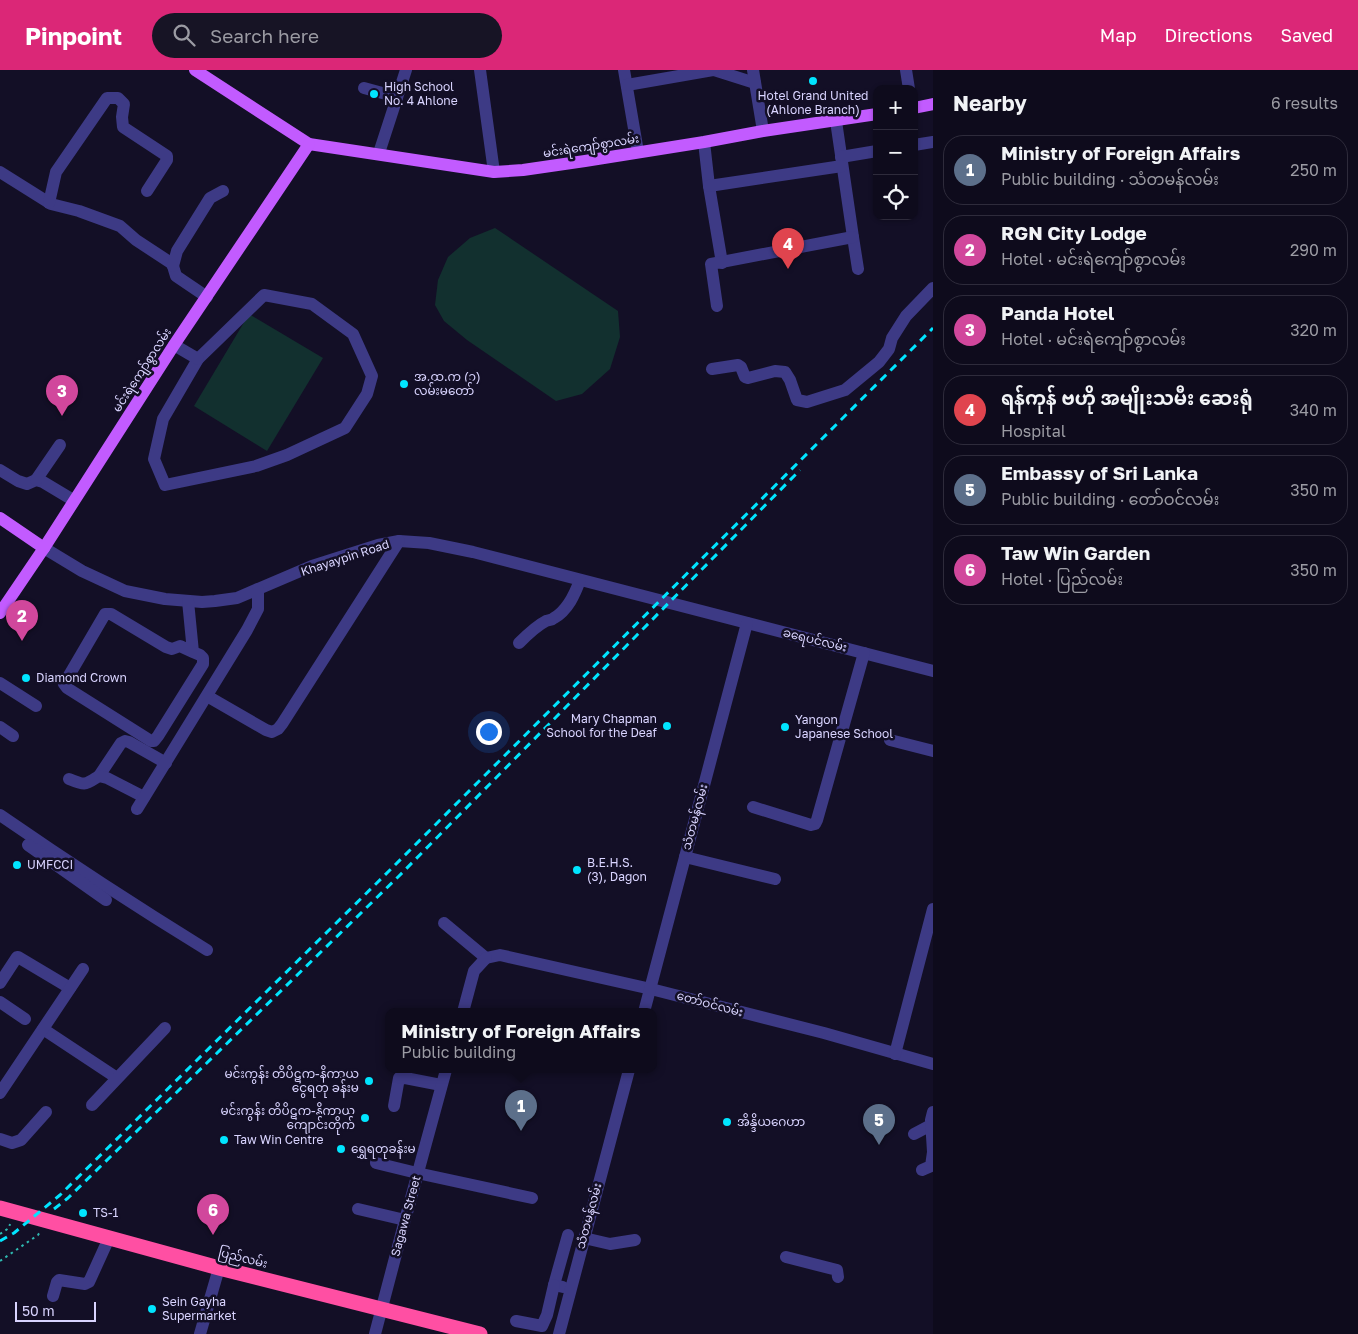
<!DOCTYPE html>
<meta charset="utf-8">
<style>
:root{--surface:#0e0b1c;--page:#171425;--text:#f1f3f6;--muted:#9b9ba3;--line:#2e2b3b;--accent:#db2777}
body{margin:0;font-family:"Golos Text","Noto Sans Myanmar",sans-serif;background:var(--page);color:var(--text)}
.controls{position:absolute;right:15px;top:15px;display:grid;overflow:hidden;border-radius:10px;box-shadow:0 1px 4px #0004}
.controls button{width:45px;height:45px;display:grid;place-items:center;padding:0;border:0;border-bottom:1px solid var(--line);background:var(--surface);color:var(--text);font:25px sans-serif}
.scale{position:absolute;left:15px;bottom:12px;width:81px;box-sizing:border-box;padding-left:5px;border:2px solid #d9d4ff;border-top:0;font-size:14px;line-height:18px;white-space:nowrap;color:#d9d4ff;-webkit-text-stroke:4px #130f26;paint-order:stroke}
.you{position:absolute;left:488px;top:661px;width:18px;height:18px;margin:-12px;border:4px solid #fff;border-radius:50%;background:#1a73e8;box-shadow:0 0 0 8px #1a73e833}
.badge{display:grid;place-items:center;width:32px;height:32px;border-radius:50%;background:var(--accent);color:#fff;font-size:16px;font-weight:700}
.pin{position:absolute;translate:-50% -41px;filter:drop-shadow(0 1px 2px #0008)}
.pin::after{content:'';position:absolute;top:26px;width:18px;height:15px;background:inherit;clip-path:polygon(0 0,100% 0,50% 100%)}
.popup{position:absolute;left:385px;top:938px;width:272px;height:65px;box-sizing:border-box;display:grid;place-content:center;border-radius:10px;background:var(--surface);filter:drop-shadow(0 1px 4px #0005);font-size:16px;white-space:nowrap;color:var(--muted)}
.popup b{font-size:19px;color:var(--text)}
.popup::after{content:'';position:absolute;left:50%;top:100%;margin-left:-10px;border:10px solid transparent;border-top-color:var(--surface)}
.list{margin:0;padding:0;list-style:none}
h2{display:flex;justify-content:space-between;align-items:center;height:65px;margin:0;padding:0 20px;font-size:21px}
h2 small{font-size:16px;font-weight:400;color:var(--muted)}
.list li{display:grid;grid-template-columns:32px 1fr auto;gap:15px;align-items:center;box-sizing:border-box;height:70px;margin:0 10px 10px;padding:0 10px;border:1px solid var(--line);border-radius:20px}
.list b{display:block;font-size:19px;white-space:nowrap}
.list p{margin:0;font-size:16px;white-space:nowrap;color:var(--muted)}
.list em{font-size:16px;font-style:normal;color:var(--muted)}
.icon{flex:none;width:28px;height:28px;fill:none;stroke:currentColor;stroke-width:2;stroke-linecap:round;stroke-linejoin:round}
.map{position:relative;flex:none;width:933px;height:1264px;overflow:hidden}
header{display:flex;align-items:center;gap:30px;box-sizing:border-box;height:70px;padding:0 25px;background:var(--accent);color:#fff}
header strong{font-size:24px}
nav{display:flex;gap:28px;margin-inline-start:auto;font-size:18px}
.search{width:350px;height:45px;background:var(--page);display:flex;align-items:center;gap:12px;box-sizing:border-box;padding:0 18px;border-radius:28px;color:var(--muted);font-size:19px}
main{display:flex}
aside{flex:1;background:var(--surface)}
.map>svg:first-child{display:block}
.green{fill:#12302f}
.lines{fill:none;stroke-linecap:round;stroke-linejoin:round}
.path{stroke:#2fb8b0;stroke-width:2;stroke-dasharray:2.5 4;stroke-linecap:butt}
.minor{stroke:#3d3a85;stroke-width:12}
.major{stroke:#c25bff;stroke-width:12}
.highway{stroke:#ff4fa3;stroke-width:15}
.rail{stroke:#00e5ff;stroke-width:3;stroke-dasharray:8 6;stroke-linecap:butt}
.poi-dot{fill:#00e5ff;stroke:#130f26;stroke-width:2}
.labels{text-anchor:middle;stroke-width:5;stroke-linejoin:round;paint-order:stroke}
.poi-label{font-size:12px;fill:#d9d4ff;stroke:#130f26;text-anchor:start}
.street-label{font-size:12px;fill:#d9d4ff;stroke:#130f26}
</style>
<header>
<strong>Pinpoint</strong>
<div class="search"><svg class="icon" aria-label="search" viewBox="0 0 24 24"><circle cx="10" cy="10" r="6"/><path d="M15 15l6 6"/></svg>Search here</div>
<nav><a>Map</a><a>Directions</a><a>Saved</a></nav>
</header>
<main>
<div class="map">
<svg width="933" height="1264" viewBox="0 0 933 1264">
<rect width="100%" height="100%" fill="#130f26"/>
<g class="green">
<polygon points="495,158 618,241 620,267 610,299 582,324 556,331 467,270 444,251 435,235 438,210 448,187 470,168"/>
<polygon points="249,244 323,288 267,381 194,336"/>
</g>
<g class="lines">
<g class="path">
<polyline points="0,1164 9,1158 10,1154"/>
<polyline points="0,1191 38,1165 40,1162"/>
</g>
<g class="minor">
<polyline points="480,0 494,102"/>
<polyline points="624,0 638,82"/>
<polyline points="714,0 755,13"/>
<polyline points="753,0 763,61"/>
<polyline points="906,0 909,19"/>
<polyline points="627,15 713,0"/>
<polyline points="364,18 397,27"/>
<polyline points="836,51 853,167 858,199"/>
<polyline points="704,72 709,116 722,193"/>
<polyline points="914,75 933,72"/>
<polyline points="379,83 406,0"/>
<polyline points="841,87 877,81"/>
<polyline points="0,102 51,134 79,141 120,156 136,170 171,193 173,196 176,206 207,227"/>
<polyline points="709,116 842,96"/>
<polyline points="49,133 56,102 107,28 118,28 124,34 122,47 123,57 167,86 167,90 147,121"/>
<polyline points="173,196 177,181 210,128 223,121"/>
<polygon points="264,225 312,234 353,264 372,306 367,324 345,358 287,385 256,396 165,415 154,389 163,349 198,289"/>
<polyline points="717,236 711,194 853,167"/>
<polyline points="174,275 198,289"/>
<polyline points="712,299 738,295 741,297 745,307 748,308 775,301 785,302 790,310 797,330 807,332 845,320 879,292 889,279 892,268 906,246 933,218"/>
<polyline points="0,400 18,411 27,414 36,410 43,412 73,430"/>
<polyline points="36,410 60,375"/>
<polyline points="44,478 82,501 125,521 165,529 202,532 215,531 237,528 312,496 378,475 399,471 429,473 473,482 933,601"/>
<polyline points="188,531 193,582 180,576 172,579 166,577 111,544 105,544 64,614 67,618 151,671 154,671 158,666 203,594 203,588 200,585 193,582"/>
<path d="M519 573C527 565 536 556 546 551 549 550 552 550 554 548 568 540 575 524 580 510"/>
<polyline points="0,613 36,636"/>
<polyline points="207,626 266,660 272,662 278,659 282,654 399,471"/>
<polyline points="0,657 13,666"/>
<polyline points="890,670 933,681"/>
<polyline points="99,706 121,673 125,671 129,672 166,693"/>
<path d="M69 709C86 716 85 715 99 706L107 708 144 727"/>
<polyline points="753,737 811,755 815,754 817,750 864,583"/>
<polyline points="137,739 247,560 258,539 258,519"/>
<path d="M0 745C68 792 137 837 207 880"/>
<polyline points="28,775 106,830"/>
<polyline points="685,787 775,809"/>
<polyline points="444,853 486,888"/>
<polyline points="486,888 500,885 651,919 824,963 933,994"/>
<polyline points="0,913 17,887 18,887 70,918"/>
<polyline points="0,932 25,949"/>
<polyline points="463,942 474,901 486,888"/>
<polyline points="644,942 747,553"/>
<polyline points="43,959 117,1008"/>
<polyline points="895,984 933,839"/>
<polyline points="0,1023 83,899"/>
<polyline points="92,1035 165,958"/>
<polyline points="394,1036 399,1008 400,1007 441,1015"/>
<polyline points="914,1064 931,1055"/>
<polyline points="0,1069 12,1073 21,1070 46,1042"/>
<polyline points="376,1093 417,1103 532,1128"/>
<polyline points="922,1100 931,1096 933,1082 931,1050 933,1042"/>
<polyline points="358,1139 405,1150"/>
<polyline points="584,1168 610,1174 635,1170"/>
<polyline points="786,1187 837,1200 838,1207"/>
<polyline points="563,1217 554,1215 568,1165"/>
<polyline points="53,1226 57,1212 59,1210 85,1214 89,1212 109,1168"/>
<polyline points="516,1251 542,1256 547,1245 554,1215"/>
<polyline points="200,1264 219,1198"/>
<polyline points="375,1264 405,1150 446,1000"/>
<polyline points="559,1264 629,1000"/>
</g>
<g class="major">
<polyline points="195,0 309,74 494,102 523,100 585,91 704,72 763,61 877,44"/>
<polyline points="914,38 933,34"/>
<polyline points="0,448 44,478"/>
<polyline points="0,543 44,478 174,275 309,74"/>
</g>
<polyline class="highway" points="0,1138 219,1198 480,1264"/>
<g class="rail">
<polyline points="54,1139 68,1128 399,806 800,400"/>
<polyline points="0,1171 14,1163 60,1125 391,799 933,258"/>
</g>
</g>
<g class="poi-dot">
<circle cx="813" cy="11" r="5"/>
<circle cx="374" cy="24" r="5"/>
<circle cx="404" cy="314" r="5"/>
<circle cx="26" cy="608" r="5"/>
<circle cx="667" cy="656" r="5"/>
<circle cx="785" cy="657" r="5"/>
<circle cx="17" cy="795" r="5"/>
<circle cx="577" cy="800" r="5"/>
<circle cx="369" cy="1011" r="5"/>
<circle cx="365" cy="1048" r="5"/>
<circle cx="727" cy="1052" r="5"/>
<circle cx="224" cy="1070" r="5"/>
<circle cx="341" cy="1079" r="5"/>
<circle cx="83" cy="1143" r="5"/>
<circle cx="152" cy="1239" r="5"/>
</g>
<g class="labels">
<g class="poi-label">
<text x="384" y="21">High School<tspan x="384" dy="14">No. 4 Ahlone</tspan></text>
<text x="813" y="30" text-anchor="middle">Hotel Grand United<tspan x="813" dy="14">(Ahlone Branch)</tspan></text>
<text x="414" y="311">အ.ထ.က (၁)<tspan x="414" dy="14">လမ်းမတော်</tspan></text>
<text x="36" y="612">Diamond Crown</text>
<text x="657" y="653" text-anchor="end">Mary Chapman<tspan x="657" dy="14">School for the Deaf</tspan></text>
<text x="795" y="654">Yangon<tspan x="795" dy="14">Japanese School</tspan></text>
<text x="587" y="797">B.E.H.S.<tspan x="587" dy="14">(3), Dagon</tspan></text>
<text x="27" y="799">UMFCCI</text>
<text x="359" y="1008" text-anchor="end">မင်းကွန်း တိပိဋက-နိကာယ<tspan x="359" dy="14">ငွေရတု ခန်းမ</tspan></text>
<text x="355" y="1045" text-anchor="end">မင်းကွန်း တိပိဋက-နိကာယ<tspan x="355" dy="14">ကျောင်းတိုက်</tspan></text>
<text x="737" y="1056">အိန္ဒိယဂေဟာ</text>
<text x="234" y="1074">Taw Win Centre</text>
<text x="351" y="1083">ရွှေရတုခန်းမ</text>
<text x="93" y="1147">TS-1</text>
<text x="162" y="1236">Sein Gayha<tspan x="162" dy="14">Supermarket</tspan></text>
</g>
<g class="street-label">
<text transform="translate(591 76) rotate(-9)" y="4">မင်းရဲကျော်စွာလမ်း</text>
<text transform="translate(142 300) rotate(-57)" y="4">မင်းရဲကျော်စွာလမ်း</text>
<text transform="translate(345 488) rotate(-18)" y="4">Khayaypin Road</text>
<text transform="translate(815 570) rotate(14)" y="4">ခရေပင်လမ်း</text>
<text transform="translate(695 747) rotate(-75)" y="4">သံတမန်လမ်း</text>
<text transform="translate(710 934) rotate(15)" y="4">တော်ဝင်လမ်း</text>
<text transform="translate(406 1146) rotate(-75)" y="4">Sagawa Street</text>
<text transform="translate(589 1146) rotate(-75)" y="4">သံတမန်လမ်း</text>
<text transform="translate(243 1188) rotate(14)" y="4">ပြည်လမ်း</text>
</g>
</g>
</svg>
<div class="controls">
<button>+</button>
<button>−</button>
<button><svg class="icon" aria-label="locate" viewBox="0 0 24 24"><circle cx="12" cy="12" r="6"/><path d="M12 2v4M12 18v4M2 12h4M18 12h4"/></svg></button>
</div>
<div class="scale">50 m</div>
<div class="you"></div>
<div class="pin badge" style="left:521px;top:1061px;background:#5c6f8a">1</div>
<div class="popup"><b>Ministry of Foreign Affairs</b>Public building</div>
<div class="pin badge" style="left:22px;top:571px;background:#d1479c">2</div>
<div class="pin badge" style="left:62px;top:346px;background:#d1479c">3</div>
<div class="pin badge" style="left:788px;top:199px;background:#e0444e">4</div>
<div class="pin badge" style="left:879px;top:1075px;background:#5c6f8a">5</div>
<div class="pin badge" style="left:213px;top:1165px;background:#d1479c">6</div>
</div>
<aside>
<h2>Nearby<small>6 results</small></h2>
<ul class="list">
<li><span class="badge" style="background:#5c6f8a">1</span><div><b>Ministry of Foreign Affairs</b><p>Public building · သံတမန်လမ်း</p></div><em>250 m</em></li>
<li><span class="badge" style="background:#d1479c">2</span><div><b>RGN City Lodge</b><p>Hotel · မင်းရဲကျော်စွာလမ်း</p></div><em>290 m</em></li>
<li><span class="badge" style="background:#d1479c">3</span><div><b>Panda Hotel</b><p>Hotel · မင်းရဲကျော်စွာလမ်း</p></div><em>320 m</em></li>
<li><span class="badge" style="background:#e0444e">4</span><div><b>ရန်ကုန် ဗဟို အမျိုးသမီး ဆေးရုံ</b><p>Hospital</p></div><em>340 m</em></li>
<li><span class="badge" style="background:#5c6f8a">5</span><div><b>Embassy of Sri Lanka</b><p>Public building · တော်ဝင်လမ်း</p></div><em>350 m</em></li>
<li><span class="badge" style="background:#d1479c">6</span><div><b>Taw Win Garden</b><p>Hotel · ပြည်လမ်း</p></div><em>350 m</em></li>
</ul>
</aside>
</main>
